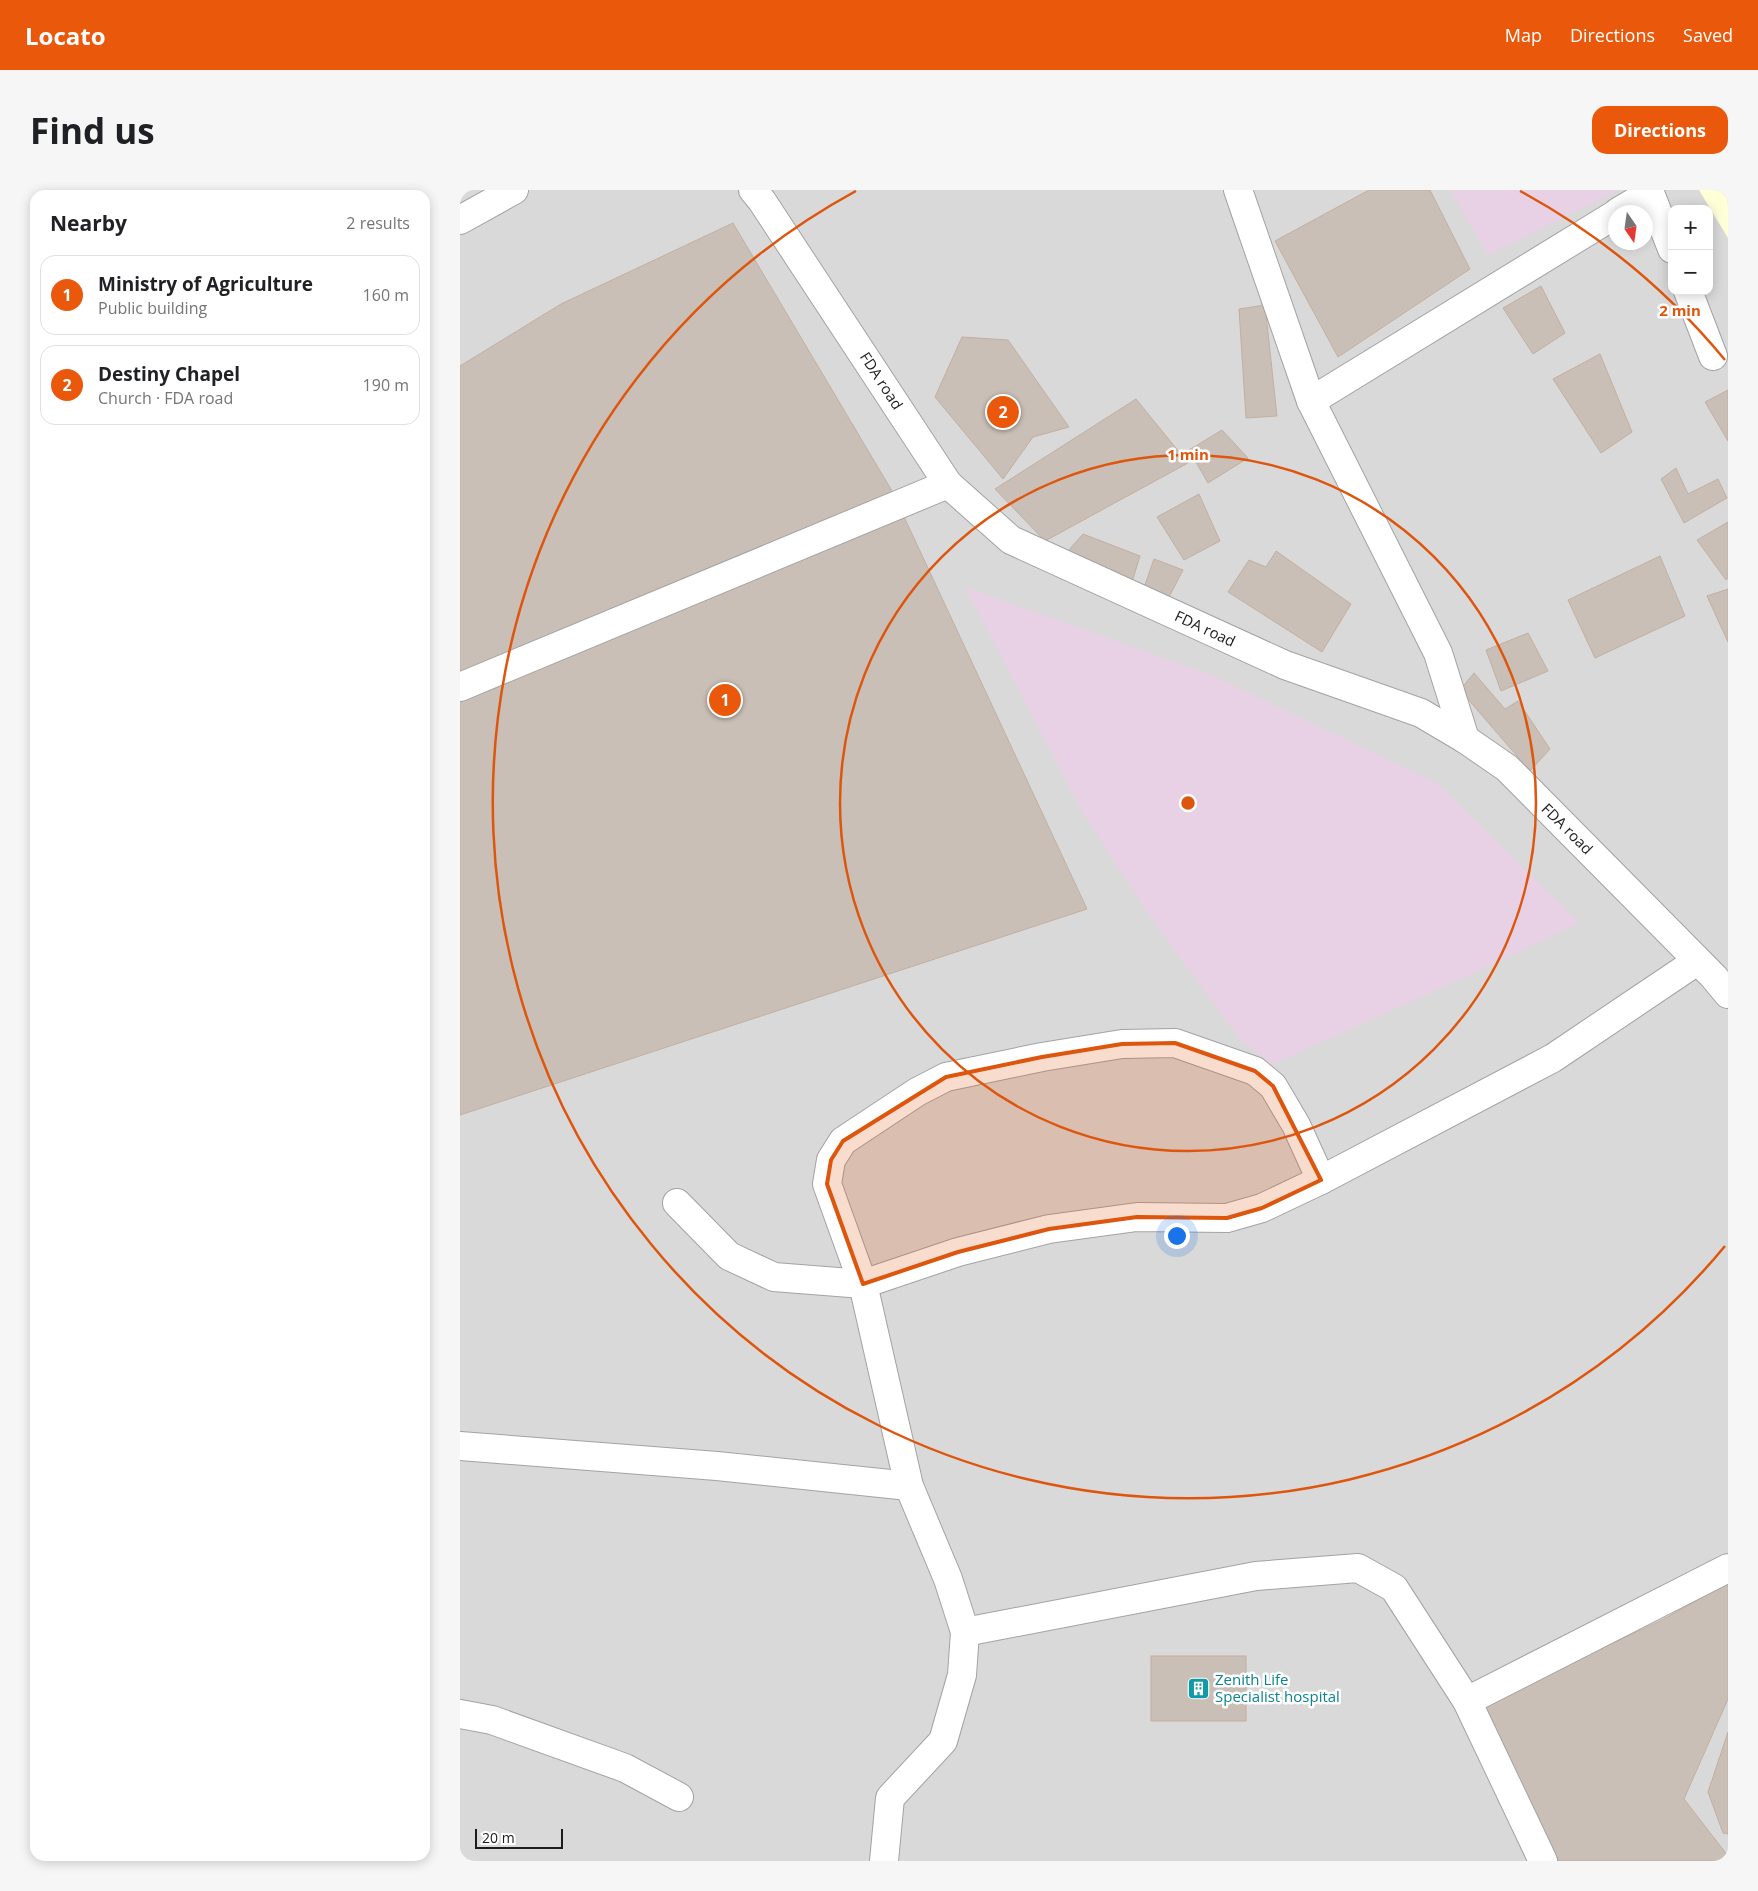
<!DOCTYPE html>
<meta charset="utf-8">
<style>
:root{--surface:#fff;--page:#f6f6f6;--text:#202124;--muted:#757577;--line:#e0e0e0;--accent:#ea580c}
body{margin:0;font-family:"Open Sans",sans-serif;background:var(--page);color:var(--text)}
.controls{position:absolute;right:15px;top:15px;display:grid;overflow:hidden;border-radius:10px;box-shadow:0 2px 12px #0003}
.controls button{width:45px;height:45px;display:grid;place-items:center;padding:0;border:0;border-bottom:1px solid var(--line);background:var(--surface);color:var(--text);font:25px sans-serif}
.compass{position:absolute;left:1148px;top:15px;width:45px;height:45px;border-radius:50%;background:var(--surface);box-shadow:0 2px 12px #0003;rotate:167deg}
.scale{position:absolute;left:15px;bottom:12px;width:88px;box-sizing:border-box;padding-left:5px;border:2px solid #1c1c1c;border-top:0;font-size:14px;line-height:18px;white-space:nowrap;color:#1c1c1c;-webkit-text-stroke:4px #fff;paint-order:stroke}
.you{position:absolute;left:716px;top:1045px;width:18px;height:18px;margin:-12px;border:4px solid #fff;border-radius:50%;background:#1a73e8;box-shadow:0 0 0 8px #1a73e833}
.badge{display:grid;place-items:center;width:32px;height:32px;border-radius:50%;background:var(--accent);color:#fff;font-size:16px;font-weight:700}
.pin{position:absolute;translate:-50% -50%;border:2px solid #fff;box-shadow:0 1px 5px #0006}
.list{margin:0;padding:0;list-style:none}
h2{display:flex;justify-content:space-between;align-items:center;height:65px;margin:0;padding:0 20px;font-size:21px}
h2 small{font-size:16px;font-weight:400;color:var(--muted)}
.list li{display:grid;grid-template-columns:32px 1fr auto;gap:15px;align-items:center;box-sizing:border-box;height:80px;margin:0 10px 10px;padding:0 10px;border:1px solid var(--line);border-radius:15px}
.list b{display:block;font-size:19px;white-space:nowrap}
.list p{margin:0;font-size:16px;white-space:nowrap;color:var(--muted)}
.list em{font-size:16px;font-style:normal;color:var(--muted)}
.map{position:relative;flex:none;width:1268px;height:1671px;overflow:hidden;border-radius:15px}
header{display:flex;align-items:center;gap:30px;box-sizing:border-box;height:70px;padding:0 25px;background:var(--accent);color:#fff}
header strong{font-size:24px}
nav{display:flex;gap:28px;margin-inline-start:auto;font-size:18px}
.intro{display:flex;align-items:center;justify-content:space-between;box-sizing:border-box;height:120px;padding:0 30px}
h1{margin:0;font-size:35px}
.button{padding:12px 22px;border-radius:15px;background:var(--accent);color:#fff;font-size:18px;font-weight:700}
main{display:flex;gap:30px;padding:0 30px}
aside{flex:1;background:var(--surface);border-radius:15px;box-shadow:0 2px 12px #0003}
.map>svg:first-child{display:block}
.residential{fill:#dad9d9;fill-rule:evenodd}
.industrial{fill:#e8d1e4}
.education{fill:#ffffd8}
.building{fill:#cabfb6;stroke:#c1afa1}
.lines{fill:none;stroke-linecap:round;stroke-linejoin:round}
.minor-casing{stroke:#a3a3a3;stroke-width:30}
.tertiary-casing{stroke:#a3a3a3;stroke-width:30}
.minor{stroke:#fff;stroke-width:28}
.tertiary{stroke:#fff;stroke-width:28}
.marked{fill:#de560d;fill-opacity:0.2;stroke:#de560d;stroke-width:4;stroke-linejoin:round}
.ring{fill:none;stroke:#de560d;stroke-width:2.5}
.labels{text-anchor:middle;stroke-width:5;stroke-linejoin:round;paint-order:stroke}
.street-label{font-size:15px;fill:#1c1c1c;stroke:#fff}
.culture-label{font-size:15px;fill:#0d838f;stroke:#fff;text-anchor:start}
.centre{fill:#de560d;stroke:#fff;stroke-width:2.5}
.ring-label{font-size:15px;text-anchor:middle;font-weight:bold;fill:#de560d;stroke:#fff;stroke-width:5;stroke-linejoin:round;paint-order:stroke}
</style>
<header>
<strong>Locato</strong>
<nav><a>Map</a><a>Directions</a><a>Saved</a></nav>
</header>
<div class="intro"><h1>Find us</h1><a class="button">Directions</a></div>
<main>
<aside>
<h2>Nearby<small>2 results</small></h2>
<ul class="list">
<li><span class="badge">1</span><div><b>Ministry of Agriculture</b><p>Public building</p></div><em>160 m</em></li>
<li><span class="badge">2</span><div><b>Destiny Chapel</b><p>Church · FDA road</p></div><em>190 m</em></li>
</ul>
</aside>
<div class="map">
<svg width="1268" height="1671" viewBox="0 0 1268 1671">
<rect width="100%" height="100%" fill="#eeeae0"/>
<path class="residential" d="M0 0H1268V1671H0ZM1212 19H1249V101H1212ZM1156 22H1186V52H1156Z"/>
<g class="industrial">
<polygon points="990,0 1159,0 1028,65"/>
<polygon points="505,397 749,484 977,593 1119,733 1027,777 813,874 782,852 689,725 624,625"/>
</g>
<polygon class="education" points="1239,0 1268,0 1268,48"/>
<g class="building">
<polygon points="909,0 970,0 1010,79 878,167 815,51"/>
<polygon points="273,33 432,301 627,719 0,925 0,176 101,114"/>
<polygon points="1081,96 1105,143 1073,164 1043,118"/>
<polygon points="805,115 817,226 786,228 779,119"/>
<polygon points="502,147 548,150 609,237 573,247 543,289 475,207"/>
<polygon points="1140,164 1172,242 1141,263 1093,189"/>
<polygon points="1268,200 1268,251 1245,212"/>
<polygon points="676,209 728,273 585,351 535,299"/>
<polygon points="762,240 788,268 748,293 729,260"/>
<polygon points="1216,278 1228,304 1258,289 1267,308 1224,333 1201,289"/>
<polygon points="739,304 760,351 724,370 697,327"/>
<polygon points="1268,332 1268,388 1266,390 1237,350"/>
<polygon points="623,344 680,366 672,392 608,361"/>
<polygon points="816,361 891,414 862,462 768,402 789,370 806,377"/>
<polygon points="1200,366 1225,426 1135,468 1108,410"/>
<polygon points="694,369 723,380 708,409 685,395"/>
<polygon points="1268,399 1268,452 1247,406"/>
<polygon points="1068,443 1088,481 1041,501 1026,460"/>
<polygon points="1014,483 1045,519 1058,511 1090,559 1070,581 1000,500"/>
<polygon points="1268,1393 1268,1509 1224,1609 1268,1666 1268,1671 1099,1671 1022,1515 1202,1430"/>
<rect x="691" y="1466" width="95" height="65"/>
<polygon points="1268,1542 1268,1644 1263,1643 1248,1602"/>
</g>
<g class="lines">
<defs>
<g id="minor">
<polyline points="778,0 851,211"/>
<polyline points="1158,22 1190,3 1212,59"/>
<polyline points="0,30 54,0"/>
<polyline points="1228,101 1253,166"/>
<polyline points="0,497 488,294"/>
<polyline points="1005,549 978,463 851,211 1156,24"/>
<polyline points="217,1013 269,1066 314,1087 403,1094 498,1062 589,1039 677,1027 767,1028 802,1018 861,990 1093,868 1237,771"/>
<polyline points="0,1256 257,1276 449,1296"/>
<polyline points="505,1442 796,1386 898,1378 934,1398 1007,1511 1083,1671"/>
<polyline points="1007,1511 1268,1378"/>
<polyline points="0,1524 32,1530 165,1578 219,1607"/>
<polyline points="424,1671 430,1608 483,1551 502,1485 505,1442 488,1389 449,1296 403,1094 367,994 371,970 383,951 457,902 486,887 582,867 662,854 715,853 795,881 813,896 836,935 861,990"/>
</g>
<polyline id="tertiary" points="293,0 302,11 488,294 551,350 825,475 961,523 1005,549 1047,578 1254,787 1268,804"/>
</defs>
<use href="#minor" class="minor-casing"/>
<use href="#tertiary" class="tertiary-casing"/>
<use href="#minor" class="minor"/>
<use href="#tertiary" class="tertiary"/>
</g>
<path class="marked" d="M715 853 795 881 813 896 861 990 802 1018 767 1028 677 1027 589 1039 498 1062 403 1094 367 994 371 970 383 951 486 887 582 867 662 854Z"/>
<g class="ring">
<circle cx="728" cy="613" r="348"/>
<path d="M1265 1056A696 696 0 1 1 396 1M1060 1A696 696 0 0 1 1265 170"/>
</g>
<defs>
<symbol id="building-square" viewBox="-11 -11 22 22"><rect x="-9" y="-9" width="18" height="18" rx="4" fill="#0f9aa8" stroke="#fff"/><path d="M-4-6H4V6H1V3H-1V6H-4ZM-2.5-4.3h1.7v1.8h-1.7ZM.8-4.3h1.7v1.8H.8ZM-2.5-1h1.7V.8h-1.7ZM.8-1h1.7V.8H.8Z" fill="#fff"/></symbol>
</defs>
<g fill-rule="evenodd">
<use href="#building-square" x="726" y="1486" width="25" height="25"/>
</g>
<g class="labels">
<g class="street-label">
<text transform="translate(421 191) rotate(57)" y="5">FDA road</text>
<text transform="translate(745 439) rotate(25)" y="5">FDA road</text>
<text transform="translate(1107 639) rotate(45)" y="5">FDA road</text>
</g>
<g class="culture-label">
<text x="755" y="1495">Zenith Life<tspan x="755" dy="17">Specialist hospital</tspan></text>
</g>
</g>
<circle cx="728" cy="613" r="8" class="centre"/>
<g class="ring-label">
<text x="1220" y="126">2 min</text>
<text x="728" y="270">1 min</text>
</g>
</svg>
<div class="controls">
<button>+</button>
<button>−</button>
</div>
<svg class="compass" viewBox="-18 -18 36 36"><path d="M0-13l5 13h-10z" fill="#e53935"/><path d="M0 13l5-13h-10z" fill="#757577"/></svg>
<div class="scale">20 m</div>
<div class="you"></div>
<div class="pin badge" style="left:265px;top:510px">1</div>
<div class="pin badge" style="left:543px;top:222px">2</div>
</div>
</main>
